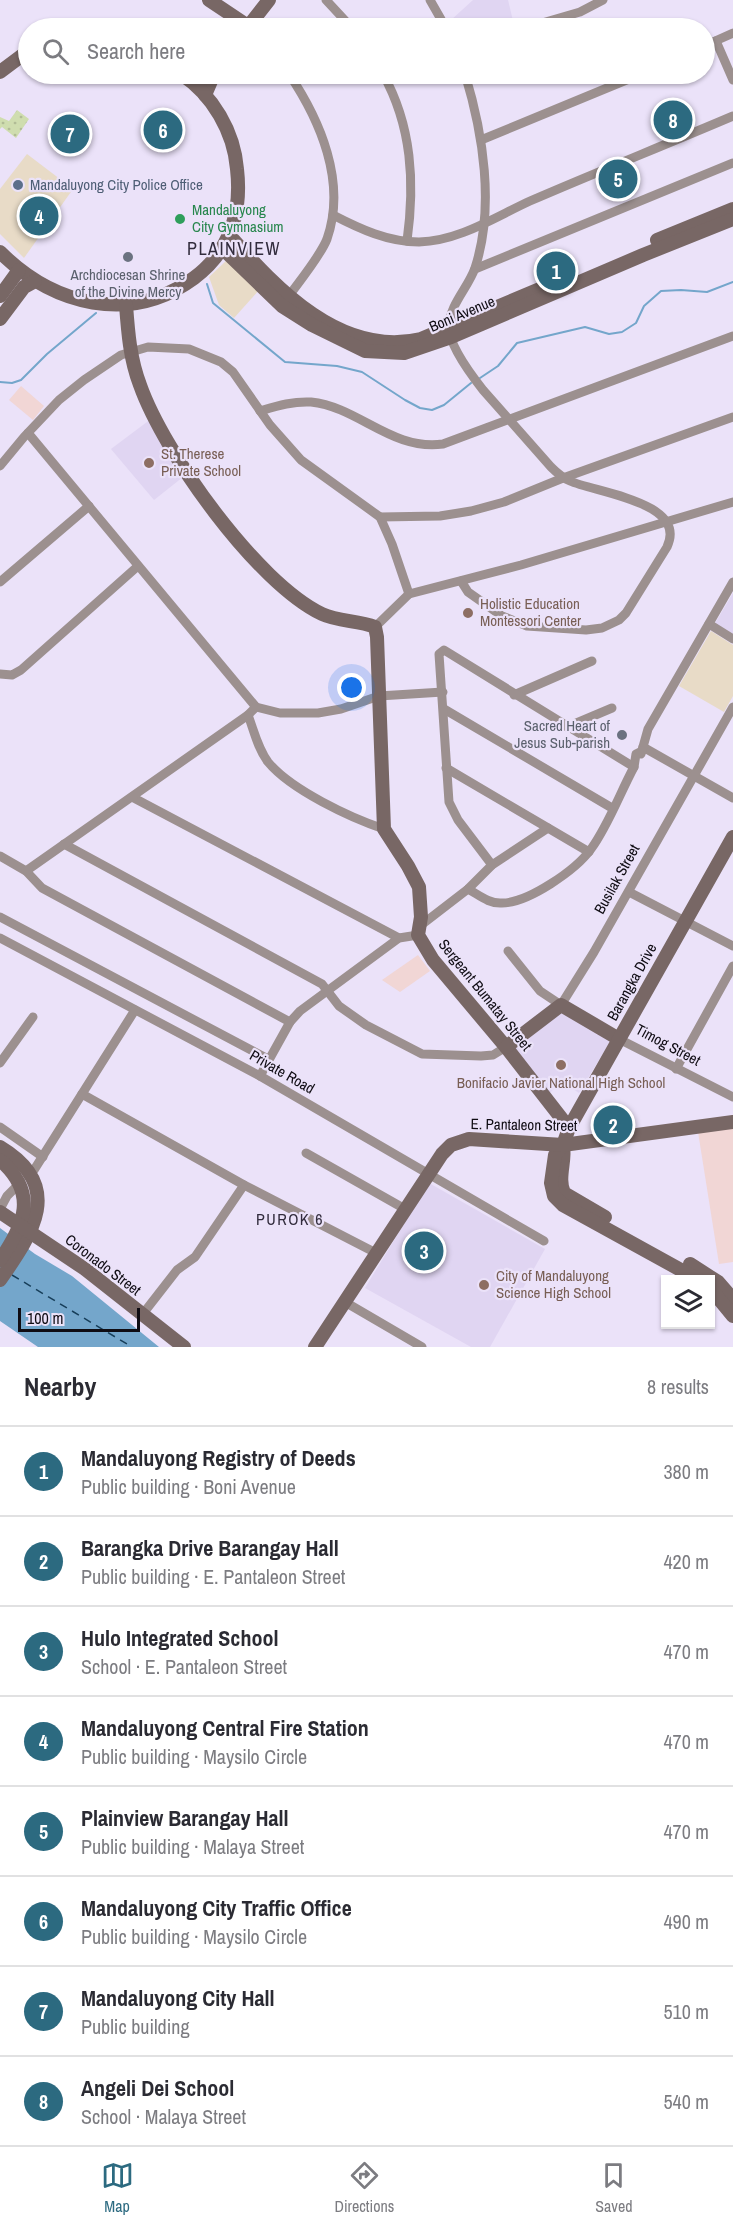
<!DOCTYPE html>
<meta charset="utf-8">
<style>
:root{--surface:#fff;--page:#f2f2f3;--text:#2b2b33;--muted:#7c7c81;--line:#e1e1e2;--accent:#2c6a80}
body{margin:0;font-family:"Archivo Narrow",sans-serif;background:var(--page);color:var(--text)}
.controls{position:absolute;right:18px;bottom:18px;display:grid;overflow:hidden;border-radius:0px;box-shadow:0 2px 4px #0004}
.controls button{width:54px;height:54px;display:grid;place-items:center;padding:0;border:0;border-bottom:2px solid var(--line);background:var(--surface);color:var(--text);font:30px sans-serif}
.scale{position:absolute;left:18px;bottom:15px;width:122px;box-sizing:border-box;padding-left:6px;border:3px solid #0f0c13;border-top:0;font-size:16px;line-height:21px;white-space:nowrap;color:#0f0c13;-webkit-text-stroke:4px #ebe2f9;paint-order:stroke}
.you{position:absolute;left:352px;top:688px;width:21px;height:21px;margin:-15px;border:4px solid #fff;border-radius:50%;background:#1a73e8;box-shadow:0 0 0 9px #1a73e833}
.badge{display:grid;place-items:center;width:39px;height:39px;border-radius:50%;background:var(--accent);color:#fff;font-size:20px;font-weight:700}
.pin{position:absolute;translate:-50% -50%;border:3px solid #fff;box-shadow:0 2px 6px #0006}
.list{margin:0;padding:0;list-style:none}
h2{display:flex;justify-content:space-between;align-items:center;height:78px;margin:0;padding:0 24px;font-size:26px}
h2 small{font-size:20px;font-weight:400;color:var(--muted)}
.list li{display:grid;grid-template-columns:39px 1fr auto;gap:18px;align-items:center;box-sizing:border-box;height:90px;padding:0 24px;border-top:2px solid var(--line)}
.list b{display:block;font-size:22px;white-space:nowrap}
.list p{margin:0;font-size:20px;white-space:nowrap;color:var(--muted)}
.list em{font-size:20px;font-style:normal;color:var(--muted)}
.icon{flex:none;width:33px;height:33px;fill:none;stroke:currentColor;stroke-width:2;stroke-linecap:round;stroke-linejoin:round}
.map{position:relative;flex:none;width:733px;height:1347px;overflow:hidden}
.search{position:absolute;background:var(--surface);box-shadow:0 2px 4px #0004;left:18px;right:18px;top:18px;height:66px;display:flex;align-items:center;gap:15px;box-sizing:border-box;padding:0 21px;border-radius:33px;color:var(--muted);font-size:22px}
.sheet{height:798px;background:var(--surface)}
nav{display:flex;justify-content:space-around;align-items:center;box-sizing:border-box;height:84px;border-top:2px solid var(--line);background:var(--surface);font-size:16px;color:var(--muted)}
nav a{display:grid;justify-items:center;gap:3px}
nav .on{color:var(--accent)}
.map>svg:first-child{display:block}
.commercial{fill:#e8dbc7}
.industrial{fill:#f1d6d5}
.built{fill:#e0d5f2}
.garden{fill:url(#garden-dots)}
.water{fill:#74a6cb}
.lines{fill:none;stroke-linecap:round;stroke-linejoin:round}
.stream{stroke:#74a6cb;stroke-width:2}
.ferry{stroke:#173e59;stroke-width:1.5;stroke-dasharray:8 6;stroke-linecap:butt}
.street{stroke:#9c908f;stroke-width:9}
.secondary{stroke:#786765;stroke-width:14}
.service-dot{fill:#5c6f8a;stroke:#ebe2f9;stroke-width:2}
.leisure-dot{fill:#2e9e5b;stroke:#ebe2f9;stroke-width:2}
.worship-dot{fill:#6b7280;stroke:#ebe2f9;stroke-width:2}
.education-dot{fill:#8d6e63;stroke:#ebe2f9;stroke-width:2}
.labels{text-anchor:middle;stroke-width:4.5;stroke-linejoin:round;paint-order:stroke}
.service-label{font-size:15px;fill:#4e5e75;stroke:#ebe2f9;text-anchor:start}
.leisure-label{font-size:15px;fill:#27864d;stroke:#ebe2f9;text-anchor:start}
.worship-label{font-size:15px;fill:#5b616d;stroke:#ebe2f9}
.street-label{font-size:15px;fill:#0f0c13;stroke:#ebe2f9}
.education-label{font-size:15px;fill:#785e54;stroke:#ebe2f9;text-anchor:start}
.neighbourhood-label{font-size:16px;letter-spacing:1.5px;fill:#322c3d;stroke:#ebe2f9}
.quarter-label{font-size:18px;letter-spacing:1.5px;fill:#322c3d;stroke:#ebe2f9}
</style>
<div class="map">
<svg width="733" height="1347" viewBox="0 0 733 1347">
<defs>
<pattern id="garden-dots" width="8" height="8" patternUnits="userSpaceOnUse" patternTransform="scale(1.5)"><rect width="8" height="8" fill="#cfddaf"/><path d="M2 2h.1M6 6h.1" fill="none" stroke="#b1bc96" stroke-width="1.8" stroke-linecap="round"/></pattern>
</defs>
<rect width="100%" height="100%" fill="#ebe2f9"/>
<g class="commercial">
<polygon points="27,154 73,189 24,258 0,234 0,189"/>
<polygon points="228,259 260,289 234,318 219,305 209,277"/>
<polygon points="711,631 733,645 733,696 724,712 679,686"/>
</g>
<g class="industrial">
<polygon points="21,386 44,406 33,420 9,400"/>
<polygon points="418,955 430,971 400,992 382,980"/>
<polygon points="733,1126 733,1262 719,1264 698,1132"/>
</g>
<g class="built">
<polygon points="473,0 508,0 514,25 502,28 459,28 451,20"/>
<polygon points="151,419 183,477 154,500 111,449"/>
<polygon points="733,593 733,636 714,625"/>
<polygon points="558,1011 611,1040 579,1093 561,1081 549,1094 514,1050"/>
<polygon points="429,1183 545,1249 490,1347 471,1347 365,1288"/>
</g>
<polygon class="garden" points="17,110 29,119 16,138 2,127 0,129 0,117 9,121"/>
<polygon class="water" points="0,1228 35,1254 72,1276 159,1347 38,1347 0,1321"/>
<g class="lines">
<g class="stream">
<polyline points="207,284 213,303 285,362 337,366 362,372 405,400 420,408 432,410 444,405 471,383"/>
<polyline points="480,378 498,366 517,343 585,327 609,334 622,332 636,323 644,306 661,291 681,290 707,292 733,282"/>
<polyline points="0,382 12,383 21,380 47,354 96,313"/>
</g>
<polyline class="ferry" points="12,1275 132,1347"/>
<g class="street">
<polyline points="326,0 352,28"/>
<polyline points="430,0 446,28"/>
<polyline points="525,28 580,12 603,0"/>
<polyline points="716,41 733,80"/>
<polyline points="704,46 733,33"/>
<path d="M383 74C412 126 415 183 407 241"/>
<polyline points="481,140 641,74"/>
<path d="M333 215C360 229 388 242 419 242 459 241 495 217 530 201 597 172 665 145 733 116"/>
<polyline points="475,269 733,163"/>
<path d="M286 300C297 284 320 257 327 239 347 182 320 120 289 74"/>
<path d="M260 411C277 406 293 401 311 402 359 407 391 451 443 444L733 336"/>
<polyline points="28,433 256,707 280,713 318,713 341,709 379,696 443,692"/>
<polyline points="0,466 24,437 59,400 84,380 121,355 148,347 189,349 221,362 233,372 270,425 301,460 380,517 392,544 409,594"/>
<polyline points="380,517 440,516 471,511 504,502 563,478 733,417"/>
<path d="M461 581 468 592 502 616 527 626 586 630 602 628 619 620 626 613 667 547C688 502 597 493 570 481 563 478 557 473 551 467L483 390C472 376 448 344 449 326 450 304 468 288 475 268 495 207 483 133 465 74"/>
<polyline points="0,582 89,506"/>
<polyline points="709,624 733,639"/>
<polyline points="375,627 409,594 521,565 733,502"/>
<polyline points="0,674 12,675 21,670 138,566"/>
<polyline points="514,695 592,661"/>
<polyline points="444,709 612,808"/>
<path d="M248 715C254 731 258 749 268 762 291 790 351 818 384 829"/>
<polyline points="567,727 612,708"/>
<polyline points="643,747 733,798"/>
<polyline points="641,754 648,729 733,582"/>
<polyline points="446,768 589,852"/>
<polyline points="132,797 399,938"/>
<polyline points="64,844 322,984 339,1006 366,1025 422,1054 481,1056 493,1055 506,1047"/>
<polyline points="0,856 26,871 42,888 290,1022"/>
<polyline points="492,865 458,820 449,802 439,654 444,650 634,767"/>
<polyline points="26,871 248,715 256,707"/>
<path d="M468 889C479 895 489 904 502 903 528 903 576 870 591 849 608 826 620 793 634 767L636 754 642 751"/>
<polyline points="629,892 733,946"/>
<polyline points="0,917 268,1059"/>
<polyline points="420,926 468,889 492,865 548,828"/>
<polyline points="0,938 260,1076 544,1241"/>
<polyline points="508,951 540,991 561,1005 594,952 733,707"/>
<polyline points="619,1039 733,1097"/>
<polyline points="0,1063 33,1017"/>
<polyline points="676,1069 733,966"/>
<polyline points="260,1076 290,1022 300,1011 399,938 418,935"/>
<polyline points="82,1094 244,1185 378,1254"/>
<polyline points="0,1127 43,1157"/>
<polyline points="306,1153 405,1209"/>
<polyline points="34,1170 135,1010"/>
<polyline points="0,1209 7,1196 15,1188"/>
<polyline points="345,1302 422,1347"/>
<polyline points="142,1315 177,1270 195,1257 244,1185"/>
</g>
<g class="secondary">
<polyline points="209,0 251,28"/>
<polyline points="247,28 269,0"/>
<polyline points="0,72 28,51"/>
<polyline points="205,95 214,74"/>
<path d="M229 235C277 289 341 358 421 339L559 281"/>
<polyline points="657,240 733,209"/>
<polyline points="222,248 282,306 312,325 365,351 404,353 451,337 643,255 733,219"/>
<path d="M0 252C53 305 130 325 194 278 230 251 242 213 237 169 234 132 213 95 181 74"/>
<polyline points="0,296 19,270"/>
<path d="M126 305C128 332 130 359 140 385 164 453 257 583 322 614 339 622 358 620 375 627L377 637 384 829 408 866 419 887 421 917 418 935 433 960 506 1047 569 1128"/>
<polyline points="0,319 24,287 35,281"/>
<polyline points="506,1047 561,1005 619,1039"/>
<path d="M563 1145C566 1161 557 1178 564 1193L605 1217"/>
<path d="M0 1147C65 1186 33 1233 0 1280"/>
<path d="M0 1160C38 1193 25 1224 0 1260"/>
<polyline points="0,1212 85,1269 184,1347"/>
<polyline points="690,1264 718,1282 733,1299"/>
<polyline points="699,1280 563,1205 554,1196 551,1183 555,1155 563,1145 569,1128 733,837"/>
<polyline points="710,1288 733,1316"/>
<polyline points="315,1347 442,1154 451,1145 469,1139 563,1145 733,1122"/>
</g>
</g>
<circle class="service-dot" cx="18" cy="185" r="6"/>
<circle class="leisure-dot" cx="180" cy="219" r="6"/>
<g class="worship-dot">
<circle cx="128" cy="257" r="6"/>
<circle cx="622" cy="735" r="6"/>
</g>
<g class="education-dot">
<circle cx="149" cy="463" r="6"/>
<circle cx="468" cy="613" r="6"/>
<circle cx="561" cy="1065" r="6"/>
<circle cx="484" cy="1285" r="6"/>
</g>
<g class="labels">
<g class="service-label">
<text x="30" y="190">Mandaluyong City Police Office</text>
</g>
<g class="leisure-label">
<text x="192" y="215">Mandaluyong<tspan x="192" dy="17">City Gymnasium</tspan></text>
</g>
<g class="worship-label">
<text x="128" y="280">Archdiocesan Shrine<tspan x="128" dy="17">of the Divine Mercy</tspan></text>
<text x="610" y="731" text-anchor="end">Sacred Heart of<tspan x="610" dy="17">Jesus Sub-parish</tspan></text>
</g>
<g class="street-label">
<text transform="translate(462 314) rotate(-23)" y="5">Boni Avenue</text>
<text transform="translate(617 879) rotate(-61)" y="5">Busilak Street</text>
<text transform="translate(632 982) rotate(-61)" y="5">Barangka Drive</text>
<text transform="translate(485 995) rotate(51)" y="5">Sergeant Bumatay Street</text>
<text transform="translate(668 1045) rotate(28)" y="5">Timog Street</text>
<text transform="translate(282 1072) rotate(30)" y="5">Private Road</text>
<text transform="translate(524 1125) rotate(1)" y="5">E. Pantaleon Street</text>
<text transform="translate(103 1265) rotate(37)" y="5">Coronado Street</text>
</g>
<g class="education-label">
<text x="161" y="459">St. Therese<tspan x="161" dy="17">Private School</tspan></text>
<text x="480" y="609">Holistic Education<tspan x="480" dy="17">Montessori Center</tspan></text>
<text x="561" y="1088" text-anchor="middle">Bonifacio Javier National High School</text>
<text x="496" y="1281">City of Mandaluyong<tspan x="496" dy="17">Science High School</tspan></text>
</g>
<g class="neighbourhood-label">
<text x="290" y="1225">PUROK 6</text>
</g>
<g class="quarter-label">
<text x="234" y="255">PLAINVIEW</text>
</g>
</g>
</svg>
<div class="controls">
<button><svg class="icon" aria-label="layers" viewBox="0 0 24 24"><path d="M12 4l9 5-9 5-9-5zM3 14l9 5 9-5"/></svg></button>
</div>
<div class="scale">100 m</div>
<div class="you"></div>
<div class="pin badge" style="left:556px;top:271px">1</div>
<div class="pin badge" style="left:613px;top:1125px">2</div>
<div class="pin badge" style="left:424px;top:1251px">3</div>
<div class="pin badge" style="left:39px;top:216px">4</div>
<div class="pin badge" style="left:618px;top:179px">5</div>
<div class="pin badge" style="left:163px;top:130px">6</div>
<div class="pin badge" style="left:70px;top:134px">7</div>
<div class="pin badge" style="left:673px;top:120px">8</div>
<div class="search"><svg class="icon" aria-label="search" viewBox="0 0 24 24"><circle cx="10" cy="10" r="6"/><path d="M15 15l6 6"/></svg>Search here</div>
</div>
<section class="sheet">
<h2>Nearby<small>8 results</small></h2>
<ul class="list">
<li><span class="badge">1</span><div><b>Mandaluyong Registry of Deeds</b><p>Public building · Boni Avenue</p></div><em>380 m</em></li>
<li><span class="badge">2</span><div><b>Barangka Drive Barangay Hall</b><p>Public building · E. Pantaleon Street</p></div><em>420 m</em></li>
<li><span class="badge">3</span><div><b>Hulo Integrated School</b><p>School · E. Pantaleon Street</p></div><em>470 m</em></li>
<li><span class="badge">4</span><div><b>Mandaluyong Central Fire Station</b><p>Public building · Maysilo Circle</p></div><em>470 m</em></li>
<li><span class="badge">5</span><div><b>Plainview Barangay Hall</b><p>Public building · Malaya Street</p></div><em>470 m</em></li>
<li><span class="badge">6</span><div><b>Mandaluyong City Traffic Office</b><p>Public building · Maysilo Circle</p></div><em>490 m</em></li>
<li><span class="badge">7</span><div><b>Mandaluyong City Hall</b><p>Public building</p></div><em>510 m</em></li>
<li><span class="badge">8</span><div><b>Angeli Dei School</b><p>School · Malaya Street</p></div><em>540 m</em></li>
</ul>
</section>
<nav>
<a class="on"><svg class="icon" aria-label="map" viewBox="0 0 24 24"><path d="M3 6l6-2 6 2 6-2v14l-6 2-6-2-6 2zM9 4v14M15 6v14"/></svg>Map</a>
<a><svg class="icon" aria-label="directions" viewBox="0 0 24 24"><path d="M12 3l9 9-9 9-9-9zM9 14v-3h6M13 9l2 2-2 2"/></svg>Directions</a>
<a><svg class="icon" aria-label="saved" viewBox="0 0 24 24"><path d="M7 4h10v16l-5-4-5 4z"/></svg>Saved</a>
</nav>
